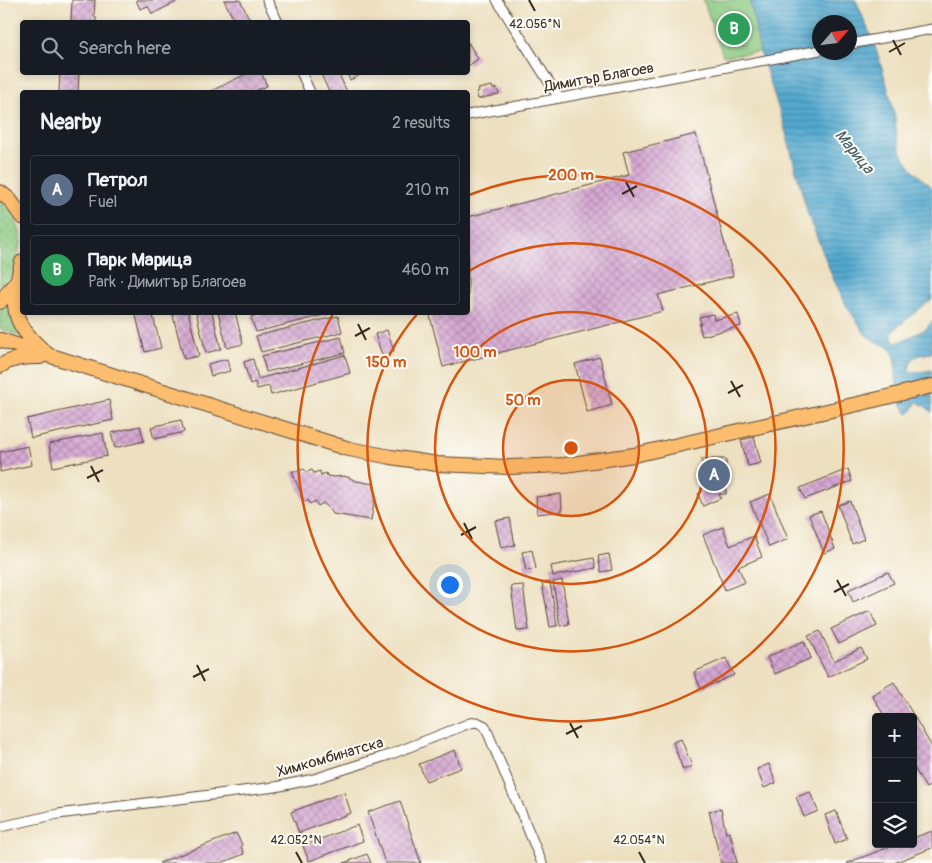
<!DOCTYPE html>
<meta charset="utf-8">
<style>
:root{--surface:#171b24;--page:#242831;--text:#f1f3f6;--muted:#9ea1a6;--line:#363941;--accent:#1f6fb2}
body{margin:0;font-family:Pangolin,sans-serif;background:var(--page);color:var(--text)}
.controls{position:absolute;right:15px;bottom:15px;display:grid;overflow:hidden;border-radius:5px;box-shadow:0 2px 8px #0003}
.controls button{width:45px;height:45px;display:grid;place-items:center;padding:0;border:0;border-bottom:1px solid var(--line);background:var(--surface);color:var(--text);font:25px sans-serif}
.compass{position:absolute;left:812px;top:15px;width:45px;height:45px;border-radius:50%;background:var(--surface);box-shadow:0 2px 8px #0003;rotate:62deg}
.you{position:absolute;left:449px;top:584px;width:18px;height:18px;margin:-12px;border:4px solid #fff;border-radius:50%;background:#1a73e8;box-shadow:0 0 0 8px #1a73e833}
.badge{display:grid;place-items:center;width:32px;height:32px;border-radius:50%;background:var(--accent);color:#fff;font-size:16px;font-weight:700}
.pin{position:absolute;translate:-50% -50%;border:2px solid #fff;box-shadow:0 1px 5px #0006}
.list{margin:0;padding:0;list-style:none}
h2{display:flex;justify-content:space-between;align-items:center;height:65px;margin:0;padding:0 20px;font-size:21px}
h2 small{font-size:16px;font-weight:400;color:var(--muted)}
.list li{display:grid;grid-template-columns:32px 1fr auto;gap:15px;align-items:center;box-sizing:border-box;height:70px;margin:0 10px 10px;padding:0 10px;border:1px solid var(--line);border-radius:5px}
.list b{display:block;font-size:19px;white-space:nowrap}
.list p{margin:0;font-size:16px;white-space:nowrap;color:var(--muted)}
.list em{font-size:16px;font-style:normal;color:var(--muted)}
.icon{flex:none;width:28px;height:28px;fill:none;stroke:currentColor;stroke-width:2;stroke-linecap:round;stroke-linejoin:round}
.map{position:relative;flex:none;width:932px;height:863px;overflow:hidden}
.search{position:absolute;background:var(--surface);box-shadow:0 2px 8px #0003;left:20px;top:20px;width:450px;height:55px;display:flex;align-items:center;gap:12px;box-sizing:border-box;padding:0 18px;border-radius:5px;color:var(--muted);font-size:19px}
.panel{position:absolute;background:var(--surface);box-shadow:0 2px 8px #0003;left:20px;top:90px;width:450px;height:225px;border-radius:5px}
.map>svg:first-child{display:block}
.grass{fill:url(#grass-dots);stroke:#62784e}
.park{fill:url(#park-tufts);stroke:#62784e}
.water{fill:url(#water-rules);stroke:#466976;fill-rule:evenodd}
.building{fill:url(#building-cross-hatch)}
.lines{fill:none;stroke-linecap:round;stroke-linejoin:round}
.street-casing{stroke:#564536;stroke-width:11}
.primary-casing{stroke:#564536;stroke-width:16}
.street{stroke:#fff;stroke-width:9}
.primary{stroke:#fcbd6e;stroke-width:14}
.ticks{fill:none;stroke:#3b2a1e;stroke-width:2}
.ring{fill:none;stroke:#d7540e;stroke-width:2.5}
.labels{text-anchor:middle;stroke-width:4;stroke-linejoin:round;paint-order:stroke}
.street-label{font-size:15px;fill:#3b2a1e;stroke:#fdfcf7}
.water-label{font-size:16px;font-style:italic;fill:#445c65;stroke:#fdfcf7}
.ticks-label{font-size:12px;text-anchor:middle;fill:#3b2a1e;stroke:#fdfcf7;stroke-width:4;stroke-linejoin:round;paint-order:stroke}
.centre{fill:#d7540e;stroke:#fdfcf7;stroke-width:2.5}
.ring-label{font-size:15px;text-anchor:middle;font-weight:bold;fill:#d7540e;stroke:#fdfcf7;stroke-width:4;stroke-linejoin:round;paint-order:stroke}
</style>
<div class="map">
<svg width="932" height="863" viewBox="0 0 932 863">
<defs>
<pattern id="grass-dots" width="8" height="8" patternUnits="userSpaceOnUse" patternTransform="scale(1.25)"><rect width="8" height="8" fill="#88c77e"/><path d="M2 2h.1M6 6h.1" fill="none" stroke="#70a267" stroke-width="1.8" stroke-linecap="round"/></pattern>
<pattern id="park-tufts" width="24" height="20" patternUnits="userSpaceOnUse" patternTransform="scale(1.25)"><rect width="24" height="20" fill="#88c77e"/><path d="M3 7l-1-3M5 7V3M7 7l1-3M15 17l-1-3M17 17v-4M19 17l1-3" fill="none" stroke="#70a267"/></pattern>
<pattern id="water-rules" width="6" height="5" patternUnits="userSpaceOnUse" patternTransform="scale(1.25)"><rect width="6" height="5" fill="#52a8cf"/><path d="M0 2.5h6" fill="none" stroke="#4589a7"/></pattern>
<pattern id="building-cross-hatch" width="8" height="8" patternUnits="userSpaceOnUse" patternTransform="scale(1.25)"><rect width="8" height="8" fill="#d6a8d3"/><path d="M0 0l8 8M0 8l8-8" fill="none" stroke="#af89ab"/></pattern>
</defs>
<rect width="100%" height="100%" fill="#fdfcf7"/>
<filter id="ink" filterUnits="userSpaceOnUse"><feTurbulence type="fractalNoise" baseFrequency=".02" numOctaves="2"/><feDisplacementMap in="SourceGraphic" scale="10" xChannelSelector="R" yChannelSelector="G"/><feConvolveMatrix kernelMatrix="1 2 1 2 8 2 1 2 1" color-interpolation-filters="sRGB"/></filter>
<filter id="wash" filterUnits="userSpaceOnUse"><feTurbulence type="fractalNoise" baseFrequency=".0096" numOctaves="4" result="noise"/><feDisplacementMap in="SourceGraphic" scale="20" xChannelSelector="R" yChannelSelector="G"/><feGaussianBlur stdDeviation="1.12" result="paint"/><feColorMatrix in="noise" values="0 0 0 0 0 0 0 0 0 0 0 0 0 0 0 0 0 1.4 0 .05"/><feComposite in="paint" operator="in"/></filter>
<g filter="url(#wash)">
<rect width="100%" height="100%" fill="#ede0c0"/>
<g class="grass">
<polygon points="0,200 15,217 22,239 12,276 0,292"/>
<polygon points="9,300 21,336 0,329 0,311"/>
</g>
<polygon class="park" points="703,0 750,0 760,52 723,56"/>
<path class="water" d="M750 0H856C863 19 873 38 879 58 885 77 891 98 895 118 896 127 896 136 899 145 904 162 918 176 932 187V299L895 329C891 334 891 338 895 342H899L926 329 932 321V353C919 355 912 355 909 369L910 372 913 373 932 370V413L927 408 918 402 916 403C913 407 913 413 908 414L902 406 896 379V372L894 355 891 350 886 346 872 340 865 334 846 305 833 278 808 215 783 122 760 52ZM820 22H850V52H820Z"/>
<g id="blocks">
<g class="building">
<polygon points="72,0 95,0 94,17 96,17 96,22 71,22"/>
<polygon points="136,0 175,0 176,2 152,14 148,6 140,9"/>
<polygon points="224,0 240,0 251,22 235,22"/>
<polygon points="468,42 478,59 468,66"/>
<polygon points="60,72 79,72 78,92 59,92"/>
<polygon points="250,72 261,72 267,86 253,92 209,92"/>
<polygon points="320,72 338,72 347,92 329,92"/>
<polygon points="346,72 366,72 350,80"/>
<polygon points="492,86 493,89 497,88 499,94 478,99 476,92 479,91 478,89"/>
<polygon points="696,134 733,276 658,295 663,311 443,367 429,312 468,312 468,217 629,175 623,152"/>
<polygon points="135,312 152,312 161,348 145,352"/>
<polygon points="172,312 188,312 199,356 184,359"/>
<polygon points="196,312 212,312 221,349 206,353"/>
<polygon points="218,312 235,312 243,344 227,348"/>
<polygon points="267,312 331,312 332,313 256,332 251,317"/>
<polygon points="713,314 714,320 738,314 741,326 702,336 699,324 701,324 699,317"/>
<polygon points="338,316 342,332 261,352 256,336"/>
<polygon points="387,330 394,351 382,355 375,334"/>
<polygon points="341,337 345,353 266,372 262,356"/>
<polygon points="345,355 350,373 271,395 269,386 257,389 255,382 250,384 244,362 253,359 258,379"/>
<polygon points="600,357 612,405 587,412 575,364"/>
<polygon points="227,359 230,371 211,376 208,364"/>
<polygon points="109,400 113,420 31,438 27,419"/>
<polygon points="181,420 184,432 154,439 151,427"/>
<polygon points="140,426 144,441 115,448 111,433"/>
<polygon points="103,433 107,456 53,467 49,444"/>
<polygon points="754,437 761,463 748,466 741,440"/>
<polygon points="28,446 32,465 0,472 0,452"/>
<polygon points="702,459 726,459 726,494 719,494 721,498 703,506 698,494 702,492"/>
<polygon points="304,469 307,472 312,470 314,473 320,471 321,475 326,473 327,476 334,477 344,476 350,478 356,481 374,484 375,496 371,520 333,514 330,509 323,503 318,506 315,501 310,504 308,500 304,502 292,471 298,471"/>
<polygon points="848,469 852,481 805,499 800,488"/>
<polygon points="561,494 562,511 537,514 536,497"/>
<polygon points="770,494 788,539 769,547 750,502"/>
<polygon points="850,501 864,539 852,544 838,505"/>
<polygon points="821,511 835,549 824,553 809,515"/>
<polygon points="510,518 515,545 501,548 495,521"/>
<polygon points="723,527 730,546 754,536 762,557 738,567 745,582 725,590 703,535"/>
<polygon points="532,550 536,569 526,571 522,552"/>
<polygon points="609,554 612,570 601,572 598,556"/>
<polygon points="594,558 596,568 553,576 551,566"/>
<polygon points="888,572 894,583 853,602 848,590"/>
<polygon points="562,580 569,624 560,626 553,582"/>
<polygon points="550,582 557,626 550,627 542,583"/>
<polygon points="523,585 529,630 517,631 511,586"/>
<polygon points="870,611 877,626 839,644 831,629"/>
<polygon points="820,631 834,661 861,648 867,659 828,677 808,636"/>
<polygon points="804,641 811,658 775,674 767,657"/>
<polygon points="726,658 734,675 701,689 694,672"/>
<polygon points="894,682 932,747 932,784 926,788 913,766 913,717 885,717 872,695"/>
<polygon points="681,739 692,766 683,770 673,742"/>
<polygon points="455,750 461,768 426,781 419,764"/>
<polygon points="769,764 776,783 764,788 757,769"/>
<polygon points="344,792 351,813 299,833 291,812"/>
<polygon points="810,792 818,811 804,817 796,797"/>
<polygon points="400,801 421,863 385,863 368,812"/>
<polygon points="721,809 726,833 730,832 737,863 721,863 709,811"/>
<polygon points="836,811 847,839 835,844 825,815"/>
<polygon points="357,825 363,841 309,861 303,846"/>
<polygon points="932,831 932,848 894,863 847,863 897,844 913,844 913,838"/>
<polygon points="236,833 242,845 241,846 244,854 221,863 159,863"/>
<polygon points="367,854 371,863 344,863"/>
</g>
</g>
</g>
<g filter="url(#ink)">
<use href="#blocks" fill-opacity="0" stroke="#564536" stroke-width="1"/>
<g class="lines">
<defs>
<g id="street">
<polyline points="267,0 278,22"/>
<polyline points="497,0 559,98"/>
<polyline points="850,44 932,29"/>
<polyline points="301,72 310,92"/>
<polyline points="468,115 820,50"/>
<polyline points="0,827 58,814 275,787 314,779 345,769 389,755 470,723 477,722 485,726 542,863"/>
</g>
<g id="primary">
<polyline points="0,192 10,200 22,217"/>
<path d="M22 262C10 306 10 322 46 353"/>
<polyline points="0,302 17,281"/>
<polyline points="0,340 349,449 391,457 437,464 509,467 565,465 634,455 862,403 932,386"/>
<path d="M0 366C13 358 25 357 40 357"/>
</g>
</defs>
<use href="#street" class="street-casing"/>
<use href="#primary" class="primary-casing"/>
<use href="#street" class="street"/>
<use href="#primary" class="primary"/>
</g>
</g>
<path class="ticks" d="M529 0 535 11M893 40 901 55M889 52 905 43M626 182 634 197M622 194 637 186M358 324 366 340M355 336 370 328M731 381 740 397M728 393 743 385M91 466 99 482M87 478 103 470M464 523 472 539M461 535 476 527M837 580 846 596M834 592 849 584M197 665 205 681M193 677 209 669M570 723 578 738M566 734 582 726M296 852 302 863M639 852 645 863"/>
<circle cx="571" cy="448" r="68" fill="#d7540e" fill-opacity=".12"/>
<g class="ring">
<circle cx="571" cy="448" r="68"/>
<circle cx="571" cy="448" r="136"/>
<path d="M469 271A204 204 0 1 1 418 313"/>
<path d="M469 195A273 273 0 1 1 333 314"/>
</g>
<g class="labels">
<g class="street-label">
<text transform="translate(599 77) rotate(-10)" y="5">Димитър Благоев</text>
<text transform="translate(330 757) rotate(-16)" y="5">Химкомбинатска</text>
</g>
<g class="water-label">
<text transform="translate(855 151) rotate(51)" y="6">Марица</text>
</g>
</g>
<g class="ticks-label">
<text x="535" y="28">42.056°N</text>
<text x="296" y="844">42.052°N</text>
<text x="639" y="844">42.054°N</text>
</g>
<circle cx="571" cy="448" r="8" class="centre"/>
<g class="ring-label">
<text x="571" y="180">200 m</text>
<text x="475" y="357">100 m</text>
<text x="386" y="367">150 m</text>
<text x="523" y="405">50 m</text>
</g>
</svg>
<div class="controls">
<button>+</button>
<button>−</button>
<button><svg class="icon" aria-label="layers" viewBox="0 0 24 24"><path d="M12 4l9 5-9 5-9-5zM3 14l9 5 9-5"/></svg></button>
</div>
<svg class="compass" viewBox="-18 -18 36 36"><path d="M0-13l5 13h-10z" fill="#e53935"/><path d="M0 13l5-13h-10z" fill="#9ea1a6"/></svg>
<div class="you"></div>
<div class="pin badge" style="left:714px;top:475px;background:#5c6f8a">A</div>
<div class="pin badge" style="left:734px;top:29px;background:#2e9e5b">B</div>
<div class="search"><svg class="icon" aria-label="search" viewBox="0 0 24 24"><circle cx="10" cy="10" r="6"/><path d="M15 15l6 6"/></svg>Search here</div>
<section class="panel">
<h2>Nearby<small>2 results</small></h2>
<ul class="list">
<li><span class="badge" style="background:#5c6f8a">A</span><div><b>Петрол</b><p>Fuel</p></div><em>210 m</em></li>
<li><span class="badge" style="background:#2e9e5b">B</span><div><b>Парк Марица</b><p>Park · Димитър Благоев</p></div><em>460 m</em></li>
</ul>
</section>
</div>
